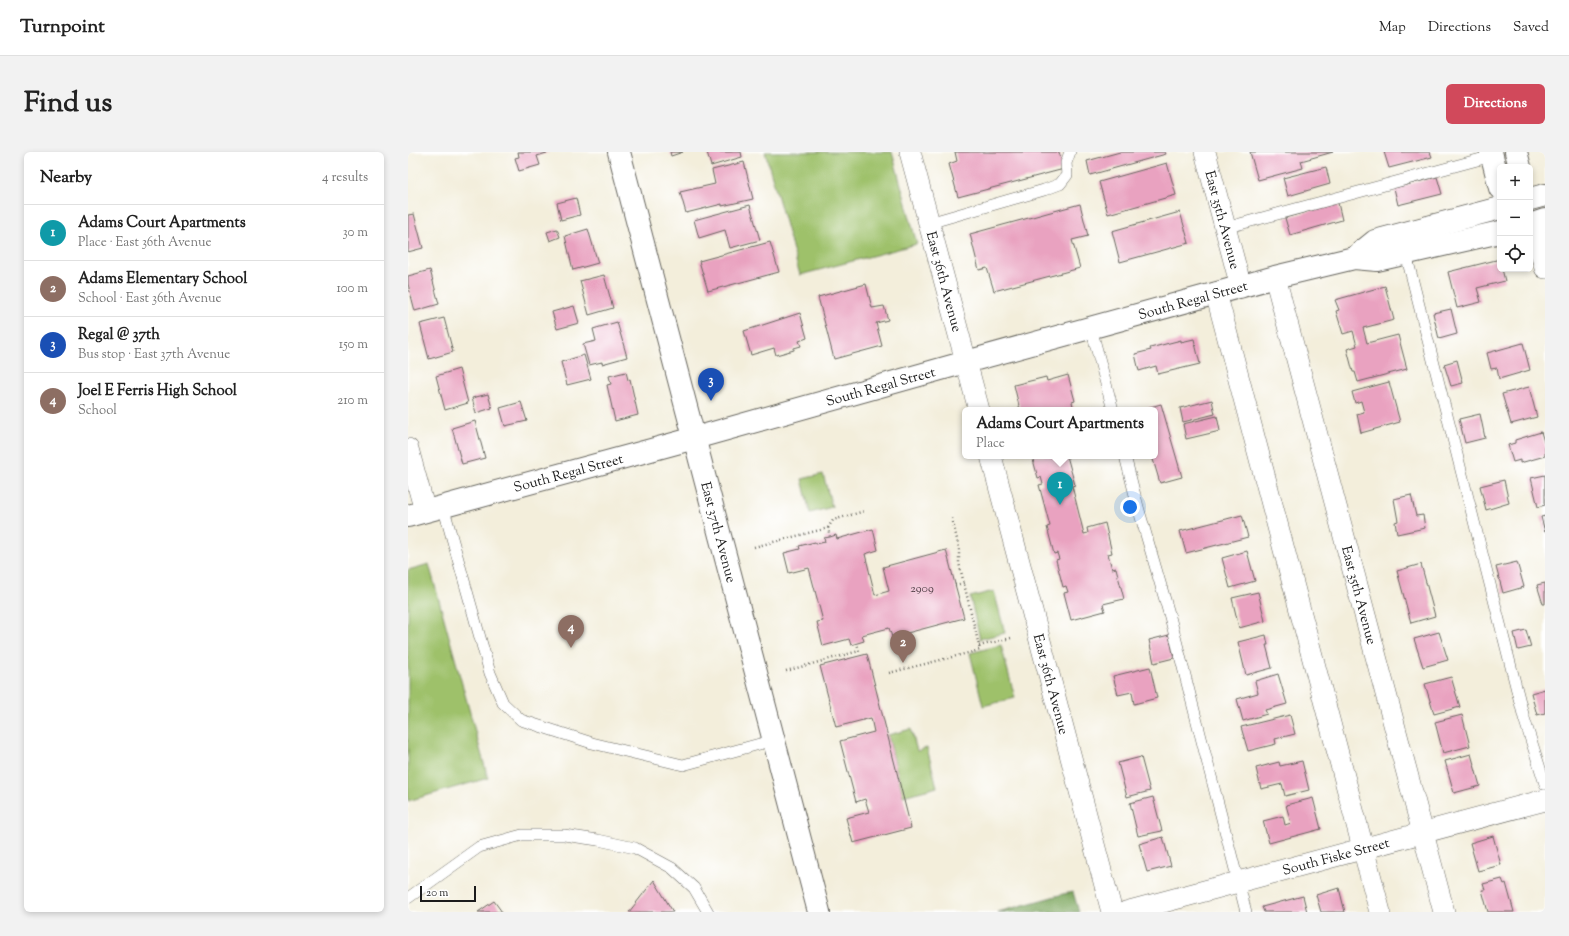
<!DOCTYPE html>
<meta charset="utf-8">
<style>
:root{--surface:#fff;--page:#f2f2f2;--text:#222;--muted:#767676;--line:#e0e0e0;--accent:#d1495b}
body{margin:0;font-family:"Sorts Mill Goudy",serif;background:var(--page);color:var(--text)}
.controls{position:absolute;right:12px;top:12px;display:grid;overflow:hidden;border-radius:6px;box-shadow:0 2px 6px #0003}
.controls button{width:36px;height:36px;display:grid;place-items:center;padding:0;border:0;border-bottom:1px solid var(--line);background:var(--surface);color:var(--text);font:20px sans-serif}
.scale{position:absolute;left:12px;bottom:10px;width:56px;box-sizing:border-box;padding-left:4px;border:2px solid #1c1c1c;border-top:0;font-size:11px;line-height:14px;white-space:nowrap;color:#1c1c1c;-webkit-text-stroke:3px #fff;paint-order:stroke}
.you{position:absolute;left:722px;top:355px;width:14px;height:14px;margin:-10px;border:3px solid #fff;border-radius:50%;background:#1a73e8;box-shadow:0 0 0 6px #1a73e833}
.badge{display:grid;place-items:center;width:26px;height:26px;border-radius:50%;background:var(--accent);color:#fff;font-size:13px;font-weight:700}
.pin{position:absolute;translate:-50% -33px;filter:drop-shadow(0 1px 2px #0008)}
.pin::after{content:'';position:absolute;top:21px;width:14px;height:12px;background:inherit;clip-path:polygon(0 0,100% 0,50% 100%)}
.popup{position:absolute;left:554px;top:255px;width:196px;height:52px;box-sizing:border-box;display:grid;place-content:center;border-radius:6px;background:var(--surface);filter:drop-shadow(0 1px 3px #0005);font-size:13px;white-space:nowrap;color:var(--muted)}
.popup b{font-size:15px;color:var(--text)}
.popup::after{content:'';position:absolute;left:50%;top:100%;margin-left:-8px;border:8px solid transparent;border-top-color:var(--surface)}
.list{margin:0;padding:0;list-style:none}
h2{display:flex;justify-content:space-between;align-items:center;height:52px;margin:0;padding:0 16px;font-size:17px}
h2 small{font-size:13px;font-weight:400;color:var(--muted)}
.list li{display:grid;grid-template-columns:26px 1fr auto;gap:12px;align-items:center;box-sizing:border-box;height:56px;padding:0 16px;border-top:1px solid var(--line)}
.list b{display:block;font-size:15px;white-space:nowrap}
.list p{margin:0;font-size:13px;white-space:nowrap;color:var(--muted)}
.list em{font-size:13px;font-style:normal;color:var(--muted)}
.icon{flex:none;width:22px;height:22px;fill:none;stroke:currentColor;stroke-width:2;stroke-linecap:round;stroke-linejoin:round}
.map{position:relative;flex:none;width:1137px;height:760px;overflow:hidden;border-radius:6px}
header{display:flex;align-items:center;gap:24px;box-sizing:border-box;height:56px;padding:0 20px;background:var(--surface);border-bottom:1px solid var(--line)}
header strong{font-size:19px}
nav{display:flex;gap:22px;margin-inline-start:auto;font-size:14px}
.intro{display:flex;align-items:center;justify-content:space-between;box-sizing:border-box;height:96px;padding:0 24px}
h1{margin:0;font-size:28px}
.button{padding:10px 18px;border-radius:6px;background:var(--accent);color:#fff;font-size:14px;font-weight:700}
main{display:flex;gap:24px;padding:0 24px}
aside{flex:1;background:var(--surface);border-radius:6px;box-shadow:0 2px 6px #0003}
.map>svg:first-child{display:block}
.green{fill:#9ec16b;stroke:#5d6e44}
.forest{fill:#7ea75f;stroke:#4d623e}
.building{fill:#e9a2c0}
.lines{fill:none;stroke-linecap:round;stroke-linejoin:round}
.lane-casing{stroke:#67665f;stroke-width:12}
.street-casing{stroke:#67665f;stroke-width:22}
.secondary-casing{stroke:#67665f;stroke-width:24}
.path{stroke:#67665f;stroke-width:2.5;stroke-dasharray:1 3;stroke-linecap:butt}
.lane{stroke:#fff;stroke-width:11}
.street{stroke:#fff;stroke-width:21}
.secondary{stroke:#fff;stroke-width:22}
.labels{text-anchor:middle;stroke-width:3.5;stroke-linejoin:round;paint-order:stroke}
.number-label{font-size:12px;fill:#4f3e45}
.street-label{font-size:14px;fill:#1c1c1c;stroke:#fff}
</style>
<header>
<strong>Turnpoint</strong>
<nav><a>Map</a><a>Directions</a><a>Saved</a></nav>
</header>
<div class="intro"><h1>Find us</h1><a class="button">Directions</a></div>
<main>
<aside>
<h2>Nearby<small>4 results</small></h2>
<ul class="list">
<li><span class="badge" style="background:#0f9aa8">1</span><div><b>Adams Court Apartments</b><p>Place · East 36th Avenue</p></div><em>30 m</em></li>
<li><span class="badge" style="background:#8d6e63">2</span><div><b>Adams Elementary School</b><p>School · East 36th Avenue</p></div><em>100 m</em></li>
<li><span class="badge" style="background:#1a4fb4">3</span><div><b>Regal @ 37th</b><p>Bus stop · East 37th Avenue</p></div><em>150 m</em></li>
<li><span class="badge" style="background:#8d6e63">4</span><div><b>Joel E Ferris High School</b><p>School</p></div><em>210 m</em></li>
</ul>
</aside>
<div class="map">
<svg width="1137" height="760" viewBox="0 0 1137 760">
<rect width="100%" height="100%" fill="#fff"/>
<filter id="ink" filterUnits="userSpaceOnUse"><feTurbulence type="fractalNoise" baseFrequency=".025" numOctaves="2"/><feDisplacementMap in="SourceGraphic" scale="8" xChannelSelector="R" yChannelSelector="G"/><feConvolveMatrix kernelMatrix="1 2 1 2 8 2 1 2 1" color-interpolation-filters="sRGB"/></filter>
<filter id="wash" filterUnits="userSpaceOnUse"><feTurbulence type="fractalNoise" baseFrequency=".012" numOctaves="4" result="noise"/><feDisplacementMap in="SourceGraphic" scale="16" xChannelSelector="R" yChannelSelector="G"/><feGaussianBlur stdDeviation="0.9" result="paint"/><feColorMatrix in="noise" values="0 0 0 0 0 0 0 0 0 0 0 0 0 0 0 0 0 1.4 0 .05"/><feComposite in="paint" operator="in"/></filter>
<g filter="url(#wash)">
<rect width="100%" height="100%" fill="#f3eedb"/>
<g class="green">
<polygon points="357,0 484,0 509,92 392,123"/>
<polygon points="415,322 424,355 402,361 394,327"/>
<polygon points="21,412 80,626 0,649 0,418"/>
<polygon points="586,439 597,481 572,487 562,445"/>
<polygon points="593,493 607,546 575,554 562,501"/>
<polygon points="503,577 509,599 519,596 529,635 495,644 480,583"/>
</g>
<polygon class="forest" points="665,740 671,760 590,760 655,742"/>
<g id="blocks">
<g class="building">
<polygon points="110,0 142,0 129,4 132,13 111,19 107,6 111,5"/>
<polygon points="262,0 275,0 263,4"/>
<polygon points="299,0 333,0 334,5 303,14"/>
<polygon points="547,0 651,0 656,17 550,45 541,12 549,9"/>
<polygon points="712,0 757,0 758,2 682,23 679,9"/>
<polygon points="842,0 925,0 893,9 895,16 850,28"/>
<polygon points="976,0 1022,0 1024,5 981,16"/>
<polygon points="336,10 345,47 314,54 314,52 278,61 272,40 307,32 304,18"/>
<polygon points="759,11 768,43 700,62 691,30"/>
<polygon points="918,15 922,32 880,44 875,26"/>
<polygon points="1029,25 1034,42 990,53 986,36"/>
<polygon points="168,46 172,63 153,68 149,51"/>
<polygon points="930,51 934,68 882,83 877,66"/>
<polygon points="672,52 680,84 664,88 672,116 586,139 579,116 571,118 562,82"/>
<polygon points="342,53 352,88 322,96 317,78 291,86 286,68"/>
<polygon points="772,60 781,91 712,110 704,79"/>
<polygon points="6,62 15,96 0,100 0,63"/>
<polygon points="149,77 152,85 142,89 139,80"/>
<polygon points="180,77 190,111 165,118 157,84"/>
<polygon points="362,90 371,120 300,139 291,109"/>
<polygon points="1092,107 1092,117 1094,117 1097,129 1069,136 1073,150 1049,156 1040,120"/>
<polygon points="22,118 31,152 7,159 0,132 0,124"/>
<polygon points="196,123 205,156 181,163 172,129"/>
<polygon points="458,132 464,156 476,154 480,168 468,171 474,194 426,207 410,145"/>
<polygon points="977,134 986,168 955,176 959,191 990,183 999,217 950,230 947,220 945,220 939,197 949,194 945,179 935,182 928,159 931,158 927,148"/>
<polygon points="166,154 171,171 149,177 144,160"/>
<polygon points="1043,157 1049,182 1031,187 1025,161"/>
<polygon points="392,161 399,186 391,189 393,194 386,196 386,198 368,203 366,196 343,203 336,179"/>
<polygon points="36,166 45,200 21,207 12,172"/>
<polygon points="209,170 219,205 194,212 194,210 181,213 175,192 188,189 185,177"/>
<polygon points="786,187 792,212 750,222 748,214 731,219 727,202 743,198 742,196 773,188 773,190"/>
<polygon points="1115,191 1122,218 1091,227 1089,216 1083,217 1079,201"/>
<polygon points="176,203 183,227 159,233 153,210"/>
<polygon points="1049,208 1055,231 1043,234 1036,212"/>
<polygon points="51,217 60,251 37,258 28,224"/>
<polygon points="218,220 220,228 222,227 230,263 207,269 199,233 203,232 201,224"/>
<polygon points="660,223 667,249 664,250 666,258 612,258 606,233 638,225 639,229"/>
<polygon points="981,230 992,270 953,281 949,262 956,260 953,249 947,251 944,240"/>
<polygon points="1121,235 1129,265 1103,272 1094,242"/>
<polygon points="80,242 84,256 68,261 64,246"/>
<polygon points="804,248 807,262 775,270 772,256"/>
<polygon points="113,250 119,269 97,274 92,256"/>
<polygon points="753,252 774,325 752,331 744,304 747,304 747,258 732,258"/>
<polygon points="1072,262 1077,286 1057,291 1051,267"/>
<polygon points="809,264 812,279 778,287 775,272"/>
<polygon points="67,269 77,306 54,312 44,276"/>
<polygon points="1133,280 1137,293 1137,304 1112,311 1112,308 1105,310 1100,293 1107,291 1107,288"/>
<polygon points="624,304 659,304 667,333 664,334 676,382 680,381 679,376 697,371 704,401 700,402 704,417 708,416 716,447 695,452 697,459 663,468 656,441 660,440 658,434 655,435 648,408 651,407 649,401 646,402 639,375 642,374 631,333 635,332 633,325 630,326"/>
<polygon points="1137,323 1137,353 1130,355 1123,326"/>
<polygon points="1096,328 1101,351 1078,358 1072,334"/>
<polygon points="1003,343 1008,364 1015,363 1017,376 989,382 987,370 990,369 986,347"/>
<polygon points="834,363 840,385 778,401 772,379"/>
<polygon points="1137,364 1137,380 1133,365"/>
<polygon points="465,377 470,398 457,402 467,443 481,439 475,415 538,398 556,466 484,485 481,476 454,483 456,489 443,493 441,487 415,494 409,470 415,469 401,416 381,421 376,401 392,397 391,394 407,390 408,392 417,390 416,386 422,385 428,383 429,387"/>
<polygon points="839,399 847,429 822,436 814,406"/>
<polygon points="1109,410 1116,435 1095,441 1088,415"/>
<polygon points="1013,412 1027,464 1003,471 989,419"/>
<polygon points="1137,431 1137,452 1135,452 1129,433"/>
<polygon points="850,440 857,469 831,476 824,446"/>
<polygon points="1118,478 1123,495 1110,498 1106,481"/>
<polygon points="1031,480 1040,508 1015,515 1006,487"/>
<polygon points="761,483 766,506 746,511 741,488"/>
<polygon points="858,483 860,493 858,493 864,516 838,523 830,490"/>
<polygon points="459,502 503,676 445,691 438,666 461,660 457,647 448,650 432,589 466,580 463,566 428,575 412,514"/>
<polygon points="742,515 749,546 726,552 724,540 710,543 705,524"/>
<polygon points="870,522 879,552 857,558 859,562 835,569 829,547 850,541 847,529"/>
<polygon points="1043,525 1052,555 1026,562 1017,532"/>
<polygon points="1137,537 1137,561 1129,563 1123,541"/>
<polygon points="882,563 887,582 867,587 868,592 840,599 833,575"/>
<polygon points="1054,563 1062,594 1035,601 1027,570"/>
<polygon points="1063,602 1072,634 1046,641 1037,609"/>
<polygon points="733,605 742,639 719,645 710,611"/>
<polygon points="894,609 901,638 877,644 874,632 853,637 848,616 871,610 872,614"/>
<polygon points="745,645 754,679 730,684 722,651"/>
<polygon points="905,646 913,677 861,691 855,669 875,664 877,673 883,671 878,653"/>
<polygon points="1085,684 1093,713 1070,719 1062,691"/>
<polygon points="755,685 763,714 739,720 731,692"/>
<polygon points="1094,727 1096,732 1098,731 1106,760 1080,760 1074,738 1077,738 1075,732"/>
<polygon points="246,728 265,760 221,760"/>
<polygon points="931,736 937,760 913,760 908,743"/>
<polygon points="895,744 899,760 856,760 854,755"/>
<polygon points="86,749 94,760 70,760"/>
</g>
</g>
</g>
<g filter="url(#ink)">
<use href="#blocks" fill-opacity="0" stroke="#67665f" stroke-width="1"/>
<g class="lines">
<defs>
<g id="lane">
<polyline points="521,71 636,38 652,32 659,23 658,11 662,0"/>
<polyline points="817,76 1084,4"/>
<polyline points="998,102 1116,566 1137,632"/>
<polyline points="683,176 705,258"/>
<polyline points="717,304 730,355 762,465 838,760"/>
<polyline points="35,354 82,521 95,551 113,568 184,591 275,613 366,588"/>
<polyline points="0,746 71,695 114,683 156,683 190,688 227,696 264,716 286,736 300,760"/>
</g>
<g id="street">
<path id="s1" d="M502 0 571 258"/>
<path id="s2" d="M797 0 833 135"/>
<polyline points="1125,72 1137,116"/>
<path id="s3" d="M867 125 1036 760"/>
<polyline points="808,141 972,760"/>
<polyline points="0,297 17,359"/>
<path id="s4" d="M583 304 704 760"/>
<path id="s5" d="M718 760 1137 648"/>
</g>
<g id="secondary">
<path id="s6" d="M211 0 411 760"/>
<polyline points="1083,0 1092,36"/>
<polyline points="1108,0 1112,15"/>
<polyline points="1122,47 1137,43"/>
<polyline points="1122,73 1137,68"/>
<polyline points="946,106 967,89 1092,56"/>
<path id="s7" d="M0 364 287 286 558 210 867 125 946 106 969 108 1092 80"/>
</g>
</defs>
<use href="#lane" class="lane-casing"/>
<use href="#street" class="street-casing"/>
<use href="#secondary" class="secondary-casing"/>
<g class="path">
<polyline points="420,376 425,368 457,359"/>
<polyline points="346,395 420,376 422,385"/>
<polyline points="547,433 556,431"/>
<polyline points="571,494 603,486"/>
<polyline points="378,519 451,499 449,491"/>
<polyline points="481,521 572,498 551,411 551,396 544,366"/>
</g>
<use href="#lane" class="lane"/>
<use href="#street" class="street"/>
<use href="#secondary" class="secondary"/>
</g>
</g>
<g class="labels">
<g class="number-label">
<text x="514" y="440">2909</text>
</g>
<g class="street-label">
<text dy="5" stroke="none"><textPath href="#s2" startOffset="70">East 35th Avenue</textPath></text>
<text dy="5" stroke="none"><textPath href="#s1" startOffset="134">East 36th Avenue</textPath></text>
<text dy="5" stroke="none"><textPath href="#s7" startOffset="814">South Regal Street</textPath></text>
<text dy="5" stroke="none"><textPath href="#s7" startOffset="490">South Regal Street</textPath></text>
<text dy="5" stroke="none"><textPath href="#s7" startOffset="166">South Regal Street</textPath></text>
<text dy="5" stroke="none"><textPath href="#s6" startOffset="393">East 37th Avenue</textPath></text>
<text dy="5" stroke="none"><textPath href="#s3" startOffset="329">East 35th Avenue</textPath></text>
<text dy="5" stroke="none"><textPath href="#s4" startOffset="236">East 36th Avenue</textPath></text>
<text dy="5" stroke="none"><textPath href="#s5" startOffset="217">South Fiske Street</textPath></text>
</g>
</g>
</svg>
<div class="controls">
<button>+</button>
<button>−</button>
<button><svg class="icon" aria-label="locate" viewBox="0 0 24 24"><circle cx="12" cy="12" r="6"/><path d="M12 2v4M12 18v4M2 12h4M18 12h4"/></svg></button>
</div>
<div class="scale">20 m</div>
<div class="you"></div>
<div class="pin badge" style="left:652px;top:353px;background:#0f9aa8">1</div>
<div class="popup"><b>Adams Court Apartments</b>Place</div>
<div class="pin badge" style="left:495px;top:511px;background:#8d6e63">2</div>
<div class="pin badge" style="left:303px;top:249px;background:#1a4fb4">3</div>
<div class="pin badge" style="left:163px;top:496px;background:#8d6e63">4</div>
</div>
</main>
